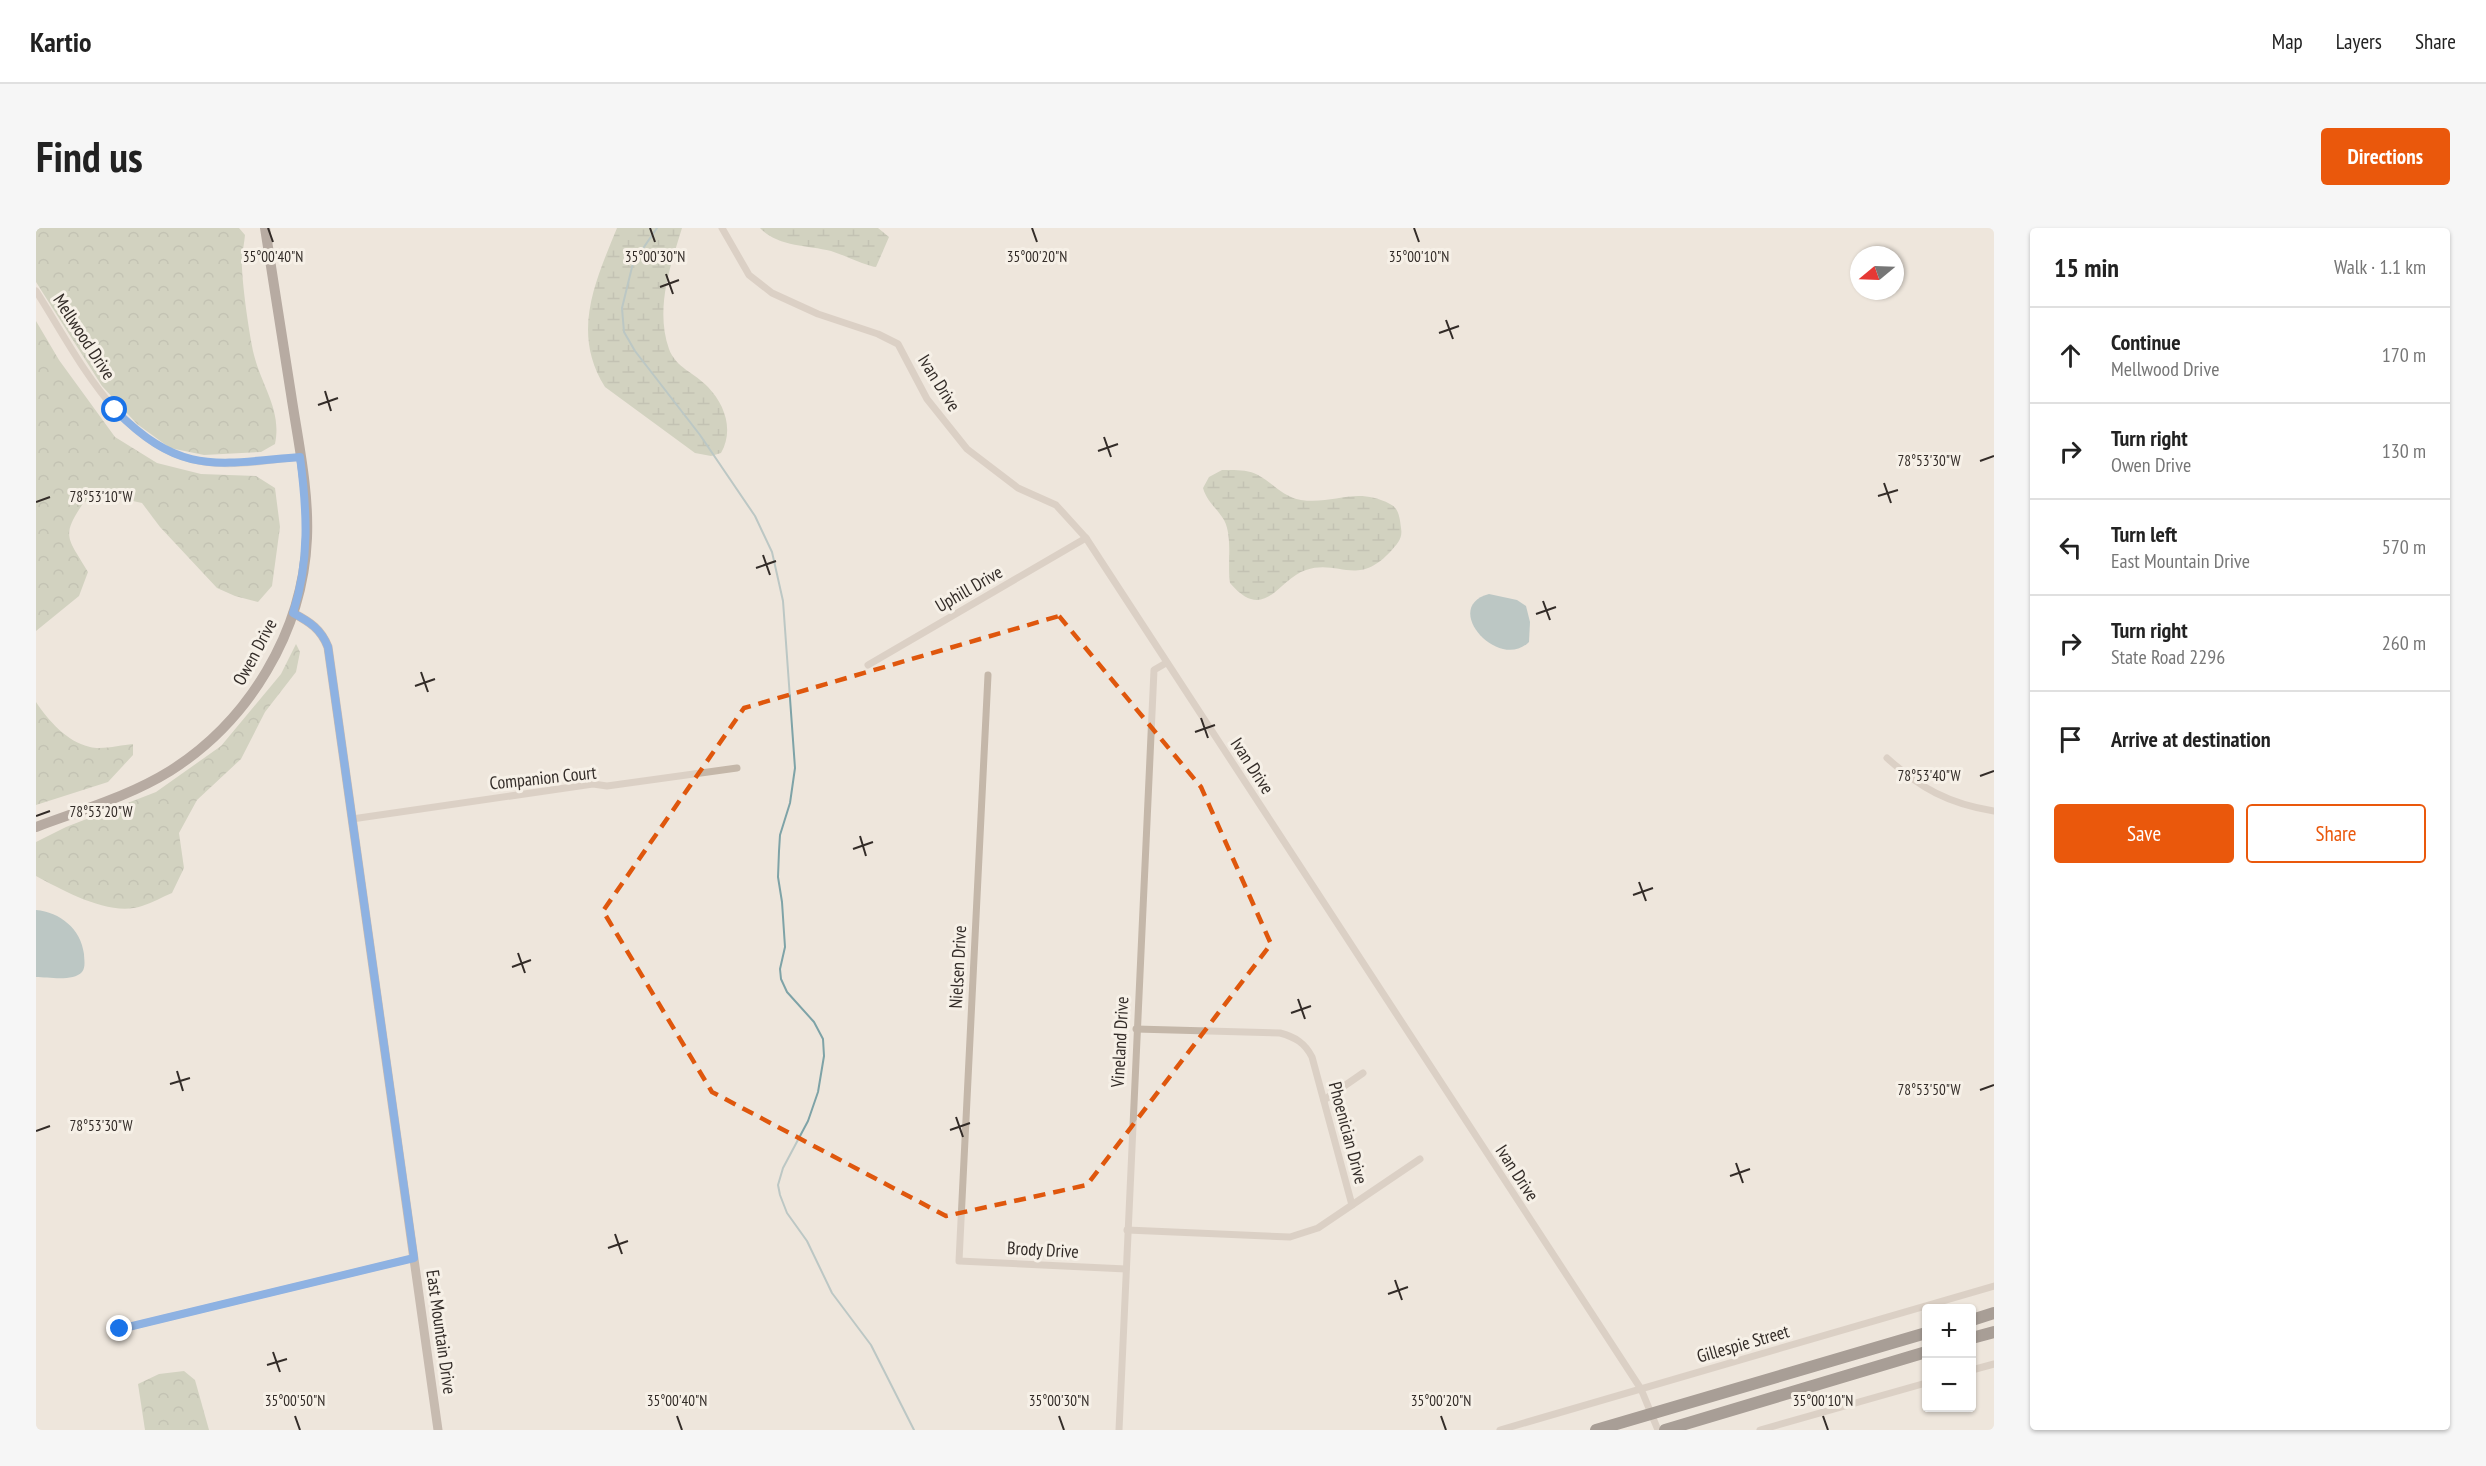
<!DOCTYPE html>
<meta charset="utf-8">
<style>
:root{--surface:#fff;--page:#f6f6f6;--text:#222;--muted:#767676;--line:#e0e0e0;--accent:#ea580c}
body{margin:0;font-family:"PT Sans Narrow",sans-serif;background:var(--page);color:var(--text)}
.controls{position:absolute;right:18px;bottom:18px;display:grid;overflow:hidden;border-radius:6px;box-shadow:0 2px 4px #0004}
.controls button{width:54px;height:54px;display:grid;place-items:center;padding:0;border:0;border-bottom:2px solid var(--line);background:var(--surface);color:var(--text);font:30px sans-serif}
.compass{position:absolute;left:1814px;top:18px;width:54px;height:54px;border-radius:50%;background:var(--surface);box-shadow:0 2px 4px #0004;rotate:251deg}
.stop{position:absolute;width:18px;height:18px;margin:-14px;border:4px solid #1a73e8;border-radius:50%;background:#fff}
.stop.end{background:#1a73e8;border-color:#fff;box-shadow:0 2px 6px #0008}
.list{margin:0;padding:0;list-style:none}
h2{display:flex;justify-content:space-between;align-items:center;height:78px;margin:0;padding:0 24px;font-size:26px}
h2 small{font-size:20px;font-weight:400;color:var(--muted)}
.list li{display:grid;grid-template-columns:39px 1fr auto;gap:18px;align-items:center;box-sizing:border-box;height:96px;padding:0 24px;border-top:2px solid var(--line)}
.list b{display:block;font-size:22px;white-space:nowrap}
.list p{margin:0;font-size:20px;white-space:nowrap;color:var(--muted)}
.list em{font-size:20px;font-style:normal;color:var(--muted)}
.actions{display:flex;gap:12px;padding:18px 24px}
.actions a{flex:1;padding:14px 0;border:2px solid var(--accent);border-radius:6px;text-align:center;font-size:21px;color:var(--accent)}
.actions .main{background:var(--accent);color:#fff}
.icon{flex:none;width:33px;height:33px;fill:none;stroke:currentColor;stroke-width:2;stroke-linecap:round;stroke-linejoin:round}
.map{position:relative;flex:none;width:1958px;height:1202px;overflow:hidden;border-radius:6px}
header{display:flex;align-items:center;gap:36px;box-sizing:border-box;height:84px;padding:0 30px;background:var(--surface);border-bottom:2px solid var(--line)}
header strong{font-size:28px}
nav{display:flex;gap:33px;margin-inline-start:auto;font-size:21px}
.intro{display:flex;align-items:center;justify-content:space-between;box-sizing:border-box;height:144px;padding:0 36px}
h1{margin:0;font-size:42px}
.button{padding:15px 27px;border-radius:6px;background:var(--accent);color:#fff;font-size:21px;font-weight:700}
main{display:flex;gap:36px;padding:0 36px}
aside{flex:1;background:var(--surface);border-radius:6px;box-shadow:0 2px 4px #0004}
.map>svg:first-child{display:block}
.forest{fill:url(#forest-crowns)}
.wetland{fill:url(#wetland-marsh)}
.water{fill:#7ea3a7}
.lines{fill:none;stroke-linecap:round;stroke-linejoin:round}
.stream{stroke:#7ea3a7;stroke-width:2}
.street{stroke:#c4b7a9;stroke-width:7}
.secondary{stroke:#98877b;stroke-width:9}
.primary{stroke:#73645b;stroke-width:10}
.highway{stroke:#524740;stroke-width:12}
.route{stroke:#1a73e8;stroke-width:8}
.marked{fill:none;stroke:#df570d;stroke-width:4.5;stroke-dasharray:12 8;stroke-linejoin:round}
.ticks{fill:none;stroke:#332c28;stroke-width:2}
.labels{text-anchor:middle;stroke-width:6;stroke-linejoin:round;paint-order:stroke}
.street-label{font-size:18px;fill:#332c28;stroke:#f6f0e7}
.ticks-label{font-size:15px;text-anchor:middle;fill:#332c28;stroke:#f6f0e7;stroke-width:6;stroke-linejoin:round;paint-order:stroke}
</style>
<header>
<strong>Kartio</strong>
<nav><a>Map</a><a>Layers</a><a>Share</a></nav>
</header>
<div class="intro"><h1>Find us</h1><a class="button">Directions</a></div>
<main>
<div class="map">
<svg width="1958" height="1202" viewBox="0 0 1958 1202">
<defs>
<pattern id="forest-crowns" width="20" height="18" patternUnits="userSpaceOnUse" patternTransform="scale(1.5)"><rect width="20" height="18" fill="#afbb9e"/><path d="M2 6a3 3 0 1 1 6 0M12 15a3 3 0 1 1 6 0" fill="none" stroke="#8f9881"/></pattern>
<pattern id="wetland-marsh" width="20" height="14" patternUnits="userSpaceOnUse" patternTransform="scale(1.5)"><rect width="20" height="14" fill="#afbb9e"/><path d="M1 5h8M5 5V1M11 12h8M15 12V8" fill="none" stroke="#8f9881"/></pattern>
</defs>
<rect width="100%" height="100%" fill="#eee6dc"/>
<g class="forest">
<path d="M0 0H203L209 7C208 18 205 29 206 40 207 62 213 105 218 127 226 159 246 182 239 216L225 224 168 227 134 220 101 196 66 158 0 54Z"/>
<path d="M0 93 23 132 79 209 121 235 165 246 220 248 239 260 244 299 236 358 222 374 199 368 181 360 124 299 106 275 74 268 48 274C24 309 32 310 52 344L43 368 0 403Z"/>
<path d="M260 416 264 424 260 444 229 484 205 531 161 572 143 605 148 640 136 665C126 669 116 675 106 678 74 689 28 663 0 648V614L30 599 120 564 185 518 245 446Z"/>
<path d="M0 474C12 492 31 514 54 519 66 522 85 517 97 516V527L72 554 0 577Z"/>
<polygon points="148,1143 159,1152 173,1202 109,1202 102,1156 123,1146"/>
</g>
<g class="wetland">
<path d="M581 0H646C634 39 619 81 633 121 640 140 659 145 672 159 689 177 698 202 685 225L675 228 659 225 569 159C535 105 559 54 581 0Z"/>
<path d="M724 0H842L853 9 840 39C824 36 811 28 795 23 771 17 742 19 724 0Z"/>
<path d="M1186 242C1197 242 1211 241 1222 247 1237 255 1247 269 1265 272 1298 277 1320 258 1354 276 1363 280 1364 291 1365 300 1367 311 1361 316 1355 323 1321 360 1303 331 1270 342 1242 351 1229 396 1194 355 1191 336 1197 309 1188 292 1181 280 1171 274 1167 260L1173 249Z"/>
</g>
<g class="water">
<path d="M1453 366 1481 372 1490 378 1494 394 1493 414C1463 444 1404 379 1453 366Z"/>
<path d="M0 682C24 684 45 701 48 726 48 731 50 739 46 744 37 754 12 749 0 749Z"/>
</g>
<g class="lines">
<polyline class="stream" points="621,0 597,35 586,80 588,104 599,123 664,207 719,288 736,324 747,373 759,540 754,575 744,607 743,623 742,649 746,674 749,719 744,741 745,751 751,764 778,794 787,811 788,828 782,864 772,893 747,940 742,957 744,967 751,985 771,1013 796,1065 835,1117 878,1202"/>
<g class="street">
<polyline points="686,0 713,47 736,65 782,86 842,106 862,116 891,171 931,221 982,260 1020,277 1050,310 1605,1161 1622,1202"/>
<path d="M0 63C41 127 84 222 168 234 199 239 233 232 264 229"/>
<polyline points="832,437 1050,310"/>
<polyline points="952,447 923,1033 1090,1041"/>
<path d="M1851 530C1884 560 1913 576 1958 583"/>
<polyline points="316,591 557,556 571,558 701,540"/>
<path d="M1100 801 1244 805C1259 809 1269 815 1276 829L1316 977"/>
<polyline points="1288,872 1327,845"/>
<polyline points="1091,1002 1254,1009 1282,1000 1384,931"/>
<polyline points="84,1101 378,1030"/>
<polyline points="1936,1142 1958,1136"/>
<polyline points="1083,1202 1118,442 1130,435"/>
<polyline points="1464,1202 1958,1058"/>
<polyline points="1724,1202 1890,1155"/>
</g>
<path class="secondary" d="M257 385C274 394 285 401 292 419L402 1202"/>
<path class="primary" d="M0 599C45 582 92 569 134 543 213 493 267 404 271 310 273 262 262 213 255 166 246 111 238 55 229 0"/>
<g class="highway">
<polyline points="1936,1092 1958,1085"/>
<polyline points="1936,1110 1958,1104"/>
<polyline points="1560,1202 1890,1105"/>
<polyline points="1629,1202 1890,1124"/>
</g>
</g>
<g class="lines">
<path class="route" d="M79 182C145 248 179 236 264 229 271 282 274 333 257 385 274 394 285 401 292 419L378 1030 84 1101"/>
</g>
<path d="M0 0H1958V1202H0ZM1023 388 1165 559 1235 716 1051 957 910 988 676 864 567 683 708 480Z" fill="#eee6dc" fill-opacity=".55" fill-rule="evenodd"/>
<path class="marked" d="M1023 388 1165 559 1235 716 1051 957 910 988 676 864 567 683 708 480Z"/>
<path class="ticks" d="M232 0 237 14M614 0 619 14M996 0 1001 14M1378 0 1383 14M630 46 637 66M624 59 643 52M1410 92 1417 111M1403 105 1423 98M289 163 295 183M282 177 302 170M1068 209 1075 229M1062 223 1082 216M1944 233 1958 228M1848 255 1855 275M1842 268 1862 262M0 274 14 269M727 327 734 347M720 340 740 333M1507 373 1514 392M1500 386 1520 379M385 444 392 464M379 458 399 451M1165 490 1172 510M1159 504 1179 497M1944 548 1958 543M0 588 14 583M824 608 830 628M817 621 837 614M1603 654 1610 673M1597 667 1617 660M482 725 489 745M476 739 495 732M1262 771 1269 791M1255 785 1275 778M141 843 147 863M134 856 154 850M1944 862 1958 857M920 889 927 909M914 902 934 895M0 903 14 898M1700 935 1707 955M1694 948 1714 941M579 1006 586 1026M572 1020 592 1013M1359 1052 1366 1072M1352 1066 1372 1059M237 1124 244 1144M231 1137 251 1131M259 1188 264 1202M641 1188 646 1202M1023 1188 1028 1202M1405 1188 1410 1202M1787 1188 1792 1202"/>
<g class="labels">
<g class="street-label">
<text transform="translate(48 109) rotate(57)" y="6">Mellwood Drive</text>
<text transform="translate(903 155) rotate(58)" y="6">Ivan Drive</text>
<text transform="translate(933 361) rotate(-30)" y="6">Uphill Drive</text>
<text transform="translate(219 424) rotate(-62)" y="6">Owen Drive</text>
<text transform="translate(1216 538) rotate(57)" y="6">Ivan Drive</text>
<text transform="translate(507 550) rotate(-6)" y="6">Companion Court</text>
<text transform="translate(922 739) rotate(-87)" y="6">Nielsen Drive</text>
<text transform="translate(1084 814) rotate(-87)" y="6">Vineland Drive</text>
<text transform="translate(1312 905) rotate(75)" y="6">Phoenician Drive</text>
<text transform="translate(1481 945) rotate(57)" y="6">Ivan Drive</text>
<text transform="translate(1007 1022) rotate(3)" y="6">Brody Drive</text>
<text transform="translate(405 1104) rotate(82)" y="6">East Mountain Drive</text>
<text transform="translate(1707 1116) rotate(-16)" y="6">Gillespie Street</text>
</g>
</g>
<g class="ticks-label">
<text x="237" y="34">35°00'40"N</text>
<text x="619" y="34">35°00'30"N</text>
<text x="1001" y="34">35°00'20"N</text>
<text x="1383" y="34">35°00'10"N</text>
<text x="1893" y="238">78°53'30"W</text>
<text x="65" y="274">78°53'10"W</text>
<text x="1893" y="553">78°53'40"W</text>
<text x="65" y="589">78°53'20"W</text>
<text x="1893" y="867">78°53'50"W</text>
<text x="65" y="903">78°53'30"W</text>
<text x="259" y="1178">35°00'50"N</text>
<text x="641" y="1178">35°00'40"N</text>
<text x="1023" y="1178">35°00'30"N</text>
<text x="1405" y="1178">35°00'20"N</text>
<text x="1787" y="1178">35°00'10"N</text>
</g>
</svg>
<div class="controls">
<button>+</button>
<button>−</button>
</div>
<svg class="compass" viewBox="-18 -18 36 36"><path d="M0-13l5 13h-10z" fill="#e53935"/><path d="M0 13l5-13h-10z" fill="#767676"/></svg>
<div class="stop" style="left:79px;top:182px"></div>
<div class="stop end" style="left:84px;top:1101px"></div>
</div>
<aside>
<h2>15 min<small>Walk · 1.1 km</small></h2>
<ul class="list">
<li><svg class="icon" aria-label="ahead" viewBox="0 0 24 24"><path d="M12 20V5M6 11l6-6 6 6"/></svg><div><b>Continue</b><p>Mellwood Drive</p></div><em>170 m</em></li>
<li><svg class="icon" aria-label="right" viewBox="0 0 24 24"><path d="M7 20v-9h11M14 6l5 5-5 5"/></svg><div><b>Turn right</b><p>Owen Drive</p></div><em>130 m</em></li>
<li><svg class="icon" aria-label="left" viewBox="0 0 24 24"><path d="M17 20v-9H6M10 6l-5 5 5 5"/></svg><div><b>Turn left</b><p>East Mountain Drive</p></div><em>570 m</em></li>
<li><svg class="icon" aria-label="right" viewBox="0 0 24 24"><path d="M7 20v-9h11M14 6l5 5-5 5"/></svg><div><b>Turn right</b><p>State Road 2296</p></div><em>260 m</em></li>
<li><svg class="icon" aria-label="arrive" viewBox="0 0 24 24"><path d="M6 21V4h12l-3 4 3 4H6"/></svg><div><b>Arrive at destination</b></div></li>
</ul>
<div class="actions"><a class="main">Save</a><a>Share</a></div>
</aside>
</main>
